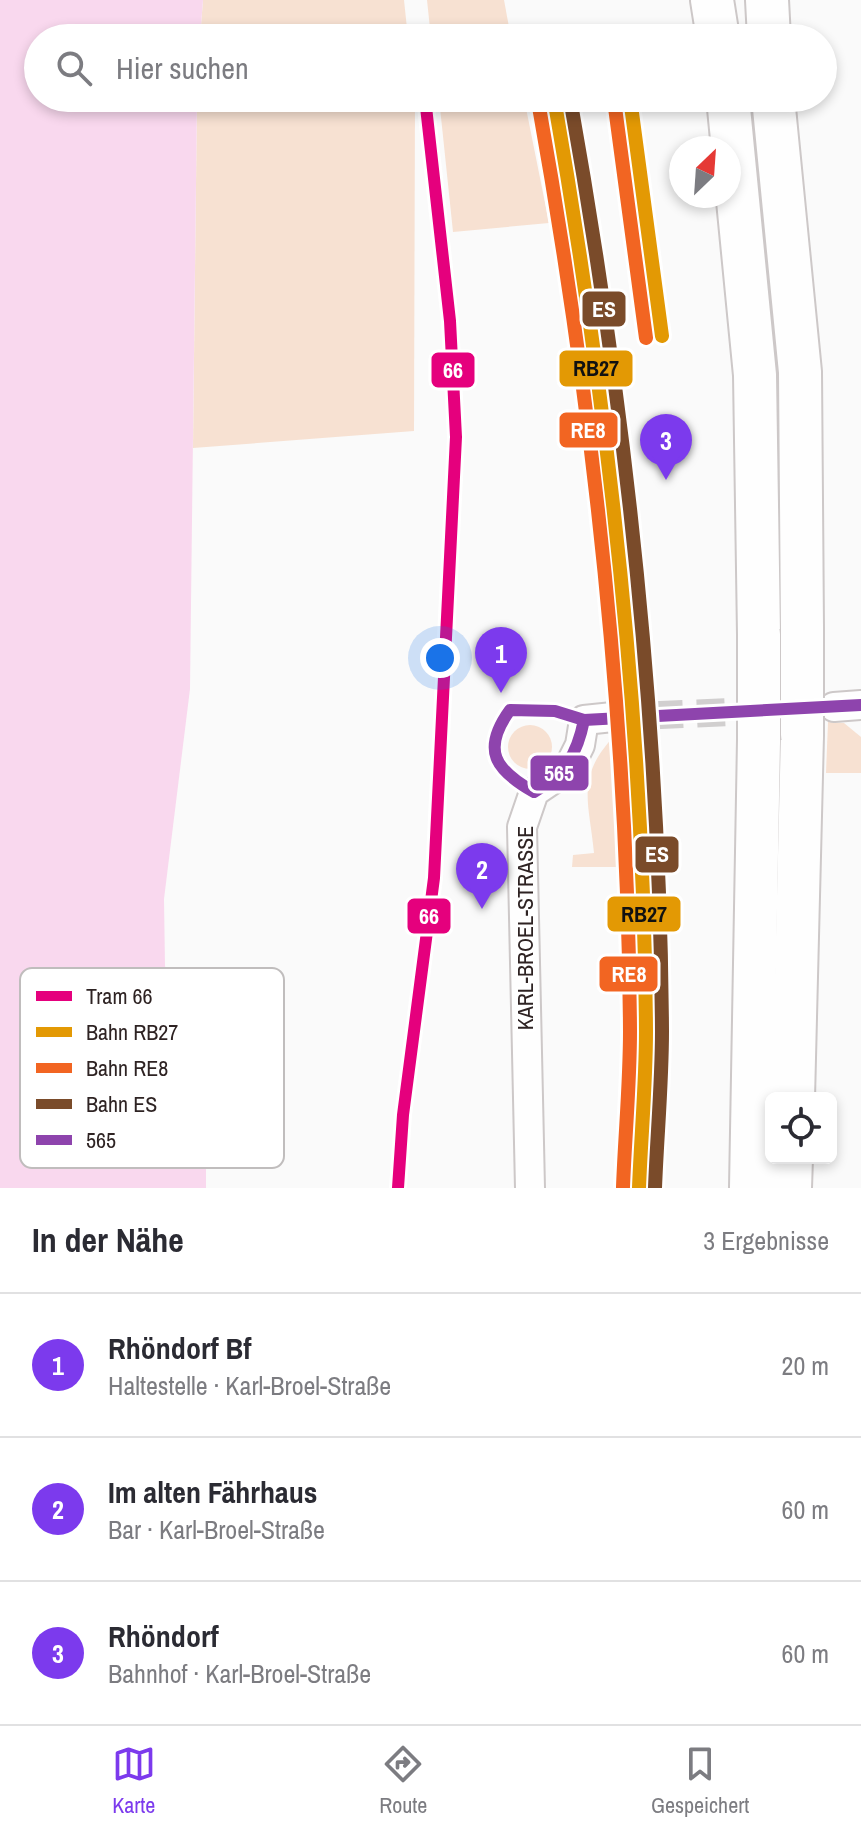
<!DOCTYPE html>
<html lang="de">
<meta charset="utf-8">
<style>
:root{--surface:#fff;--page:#f7f7f7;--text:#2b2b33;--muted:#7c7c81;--line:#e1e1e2;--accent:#7c3aed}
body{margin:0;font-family:"Archivo Narrow",sans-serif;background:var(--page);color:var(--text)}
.controls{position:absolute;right:24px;bottom:24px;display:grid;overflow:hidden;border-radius:12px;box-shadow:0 4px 12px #0003}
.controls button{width:72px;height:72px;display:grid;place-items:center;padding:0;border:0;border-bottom:2px solid var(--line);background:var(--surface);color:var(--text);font:40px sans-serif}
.compass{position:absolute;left:669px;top:136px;width:72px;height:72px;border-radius:50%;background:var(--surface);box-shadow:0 4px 12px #0003;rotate:25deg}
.you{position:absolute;left:440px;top:658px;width:28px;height:28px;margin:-20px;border:6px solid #fff;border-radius:50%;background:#1a73e8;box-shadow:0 0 0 12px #1a73e833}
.badge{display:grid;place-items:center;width:52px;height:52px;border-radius:50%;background:var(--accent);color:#fff;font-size:26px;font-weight:700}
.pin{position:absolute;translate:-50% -66px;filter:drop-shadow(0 2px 4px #0008)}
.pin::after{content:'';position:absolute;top:42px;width:28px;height:24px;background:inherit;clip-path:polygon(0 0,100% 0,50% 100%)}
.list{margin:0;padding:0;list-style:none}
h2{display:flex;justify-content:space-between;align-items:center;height:104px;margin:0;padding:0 32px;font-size:34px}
h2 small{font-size:26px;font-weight:400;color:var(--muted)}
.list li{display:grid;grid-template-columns:52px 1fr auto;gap:24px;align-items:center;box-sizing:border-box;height:144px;padding:0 32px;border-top:2px solid var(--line)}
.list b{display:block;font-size:30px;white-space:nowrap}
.list p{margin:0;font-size:26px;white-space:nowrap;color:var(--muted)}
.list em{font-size:26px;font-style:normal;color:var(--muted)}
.icon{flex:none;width:44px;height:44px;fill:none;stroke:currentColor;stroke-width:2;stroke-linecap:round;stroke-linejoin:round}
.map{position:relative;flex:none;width:861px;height:1188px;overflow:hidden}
.search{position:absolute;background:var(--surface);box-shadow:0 4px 12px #0003;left:24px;right:24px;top:24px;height:88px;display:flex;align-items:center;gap:20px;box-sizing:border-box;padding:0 28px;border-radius:44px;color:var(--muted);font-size:30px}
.sheet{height:536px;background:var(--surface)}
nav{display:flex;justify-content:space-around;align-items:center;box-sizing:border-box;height:112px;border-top:2px solid var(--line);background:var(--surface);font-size:22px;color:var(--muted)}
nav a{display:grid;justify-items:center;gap:4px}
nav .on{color:var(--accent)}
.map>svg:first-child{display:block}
.green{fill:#f7e1d2}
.water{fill:#f9d8ee}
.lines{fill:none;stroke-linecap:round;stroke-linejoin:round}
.minor-tunnel{stroke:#d1cfcf;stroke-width:28;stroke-dasharray:28 14;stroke-linecap:butt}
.minor-casing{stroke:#cdc8c8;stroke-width:32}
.highway-casing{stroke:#cdc8c8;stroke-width:46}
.minor{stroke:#fefefe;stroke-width:28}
.highway{stroke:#fefefe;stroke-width:42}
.highway-bridge-casing{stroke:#cdc8c8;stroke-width:46;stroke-linecap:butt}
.highway-bridge{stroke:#fefefe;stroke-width:42}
.bus-1-casing{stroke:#fff;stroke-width:18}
.bus-1{stroke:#8e44ad;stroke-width:12}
.rail-1-casing{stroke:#fff;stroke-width:20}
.rail-2-casing{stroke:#fff;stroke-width:20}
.rail-3-casing{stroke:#fff;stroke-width:20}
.rail-1{stroke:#e39904;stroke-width:14}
.rail-2{stroke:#f26522;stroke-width:14}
.rail-3{stroke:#7a4b2a;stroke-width:14}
.tram-1-casing{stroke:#fff;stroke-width:18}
.tram-1{stroke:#e5007d;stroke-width:12}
.labels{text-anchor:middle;stroke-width:6;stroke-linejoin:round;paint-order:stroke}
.street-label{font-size:22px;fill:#2e2323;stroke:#fff}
.key{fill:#fff;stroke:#c0bdbd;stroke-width:2}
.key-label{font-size:22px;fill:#2e2323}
.line-badge{stroke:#fff;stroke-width:3}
.badge-label{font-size:22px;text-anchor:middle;font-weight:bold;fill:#fff}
.pale-badge-label{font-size:22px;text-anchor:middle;font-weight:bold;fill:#111}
</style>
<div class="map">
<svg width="861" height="1188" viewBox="0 0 861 1188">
<rect width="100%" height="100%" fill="#fafafa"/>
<g class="green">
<polygon points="203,0 404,0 408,38 200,38"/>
<polygon points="427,0 504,0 511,38 431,38"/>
<polygon points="197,98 415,98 414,431 193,448"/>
<polygon points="439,98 524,98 549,223 453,232"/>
<polygon points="828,722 844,723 861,737 861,773 826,773"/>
<circle cx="530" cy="747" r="22"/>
<path d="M616 734 630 867H572L573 855 594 853C589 800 575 777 616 734Z"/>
</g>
<polygon class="water" points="0,0 203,0 200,38 38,38 38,98 197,98 190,689 164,899 165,966 206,1078 206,1188 0,1188"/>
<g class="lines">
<polyline class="minor-tunnel" points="613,717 776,710"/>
<defs>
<g id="minor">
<polyline points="834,707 861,705"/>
<polyline points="530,1188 522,827 534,792 568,769 580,745 584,720 613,717"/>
</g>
<g id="highway">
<polyline points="712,0 718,38"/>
<polyline points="767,0 769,38"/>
<polyline points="728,98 755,375 759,634"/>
<polyline points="773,98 800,372 802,629"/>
<polyline points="793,1098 802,735"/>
<polyline points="751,1188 759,740"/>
<polyline points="790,1188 791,1158"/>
</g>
</defs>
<use href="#minor" class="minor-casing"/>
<use href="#highway" class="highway-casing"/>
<use href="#minor" class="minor"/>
<use href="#highway" class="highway"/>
<defs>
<g id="highway-bridge">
<polyline points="802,735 802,629"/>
<polyline points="759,740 759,634"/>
</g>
</defs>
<use href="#highway-bridge" class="highway-bridge-casing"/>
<use href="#highway-bridge" class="highway-bridge"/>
<defs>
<g id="bus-1">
<path d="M510 710 555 711 584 720C577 755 565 774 534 792 495 770 481 750 510 710Z"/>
<polyline points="584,720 861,705"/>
</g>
</defs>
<use href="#bus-1" class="bus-1-casing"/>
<use href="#bus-1" class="bus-1"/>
<defs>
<g id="rail-1">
<path d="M554 98C608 406 644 718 646 1031 646 1083 641 1136 639 1188"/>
<polyline points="630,98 662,336"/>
</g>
<g id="rail-2">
<polyline points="614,100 646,338"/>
<path d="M538 101C593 408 628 718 630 1031 630 1083 625 1135 623 1187"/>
</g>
<path id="rail-3" d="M570 98C625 406 660 718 662 1031 662 1083 657 1136 655 1188"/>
</defs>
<use href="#rail-1" class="rail-1-casing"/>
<use href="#rail-2" class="rail-2-casing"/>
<use href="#rail-3" class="rail-3-casing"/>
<use href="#rail-1" class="rail-1"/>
<use href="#rail-2" class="rail-2"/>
<use href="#rail-3" class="rail-3"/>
<defs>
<polyline id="tram-1" points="398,1188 403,1115 434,878 456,437 450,321 425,98"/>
</defs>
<use href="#tram-1" class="tram-1-casing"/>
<use href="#tram-1" class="tram-1"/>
</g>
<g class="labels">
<g class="street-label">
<text transform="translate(525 928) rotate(-90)" y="8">KARL-BROEL-STRASSE</text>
</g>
</g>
<rect x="20" y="968" width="264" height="200" rx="12" class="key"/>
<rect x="36" y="991" width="36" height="10" fill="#e5007d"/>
<rect x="36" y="1027" width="36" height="10" fill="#e39904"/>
<rect x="36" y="1063" width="36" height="10" fill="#f26522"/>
<rect x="36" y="1099" width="36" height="10" fill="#7a4b2a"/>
<rect x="36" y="1135" width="36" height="10" fill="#8e44ad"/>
<g class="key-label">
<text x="86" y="1004">Tram 66</text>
<text x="86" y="1040">Bahn RB27</text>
<text x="86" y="1076">Bahn RE8</text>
<text x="86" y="1112">Bahn ES</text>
<text x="86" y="1148">565</text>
</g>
<g class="line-badge">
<rect x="581" y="290" width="46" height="38" rx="8" fill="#7a4b2a"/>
<rect x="558" y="349" width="76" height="39" rx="8" fill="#e39904"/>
<rect x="430" y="351" width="46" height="38" rx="8" fill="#e5007d"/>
<rect x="558" y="411" width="61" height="38" rx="8" fill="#f26522"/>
<rect x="529" y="754" width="61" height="38" rx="8" fill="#8e44ad"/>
<rect x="634" y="835" width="46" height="39" rx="8" fill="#7a4b2a"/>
<rect x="606" y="895" width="76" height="38" rx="8" fill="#e39904"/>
<rect x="406" y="897" width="46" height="38" rx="8" fill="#e5007d"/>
<rect x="598" y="955" width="61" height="38" rx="8" fill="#f26522"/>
</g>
<g class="badge-label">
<text x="604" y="317">ES</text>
<text x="453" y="378">66</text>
<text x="588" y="438">RE8</text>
<text x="559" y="781">565</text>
<text x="657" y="862">ES</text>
<text x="429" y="924">66</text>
<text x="629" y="982">RE8</text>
</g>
<g class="pale-badge-label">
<text x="596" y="376">RB27</text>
<text x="644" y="922">RB27</text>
</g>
</svg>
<div class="controls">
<button><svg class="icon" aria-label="locate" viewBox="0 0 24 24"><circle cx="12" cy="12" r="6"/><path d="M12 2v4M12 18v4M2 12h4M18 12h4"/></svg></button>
</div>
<svg class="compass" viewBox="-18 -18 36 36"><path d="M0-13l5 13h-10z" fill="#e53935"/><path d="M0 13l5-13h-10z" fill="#7c7c81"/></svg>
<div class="you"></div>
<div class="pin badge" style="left:501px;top:693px">1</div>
<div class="pin badge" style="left:482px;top:909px">2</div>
<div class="pin badge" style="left:666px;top:480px">3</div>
<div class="search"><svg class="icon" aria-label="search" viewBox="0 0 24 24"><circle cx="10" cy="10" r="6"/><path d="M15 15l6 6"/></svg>Hier suchen</div>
</div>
<section class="sheet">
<h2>In der Nähe<small>3 Ergebnisse</small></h2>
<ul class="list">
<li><span class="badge">1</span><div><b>Rhöndorf Bf</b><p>Haltestelle · Karl-Broel-Straße</p></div><em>20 m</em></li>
<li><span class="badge">2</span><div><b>Im alten Fährhaus</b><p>Bar · Karl-Broel-Straße</p></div><em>60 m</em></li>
<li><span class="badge">3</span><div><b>Rhöndorf</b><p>Bahnhof · Karl-Broel-Straße</p></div><em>60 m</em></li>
</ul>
</section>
<nav>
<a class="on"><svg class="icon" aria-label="map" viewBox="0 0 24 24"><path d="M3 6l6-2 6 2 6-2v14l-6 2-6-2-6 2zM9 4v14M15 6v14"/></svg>Karte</a>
<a><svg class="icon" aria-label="directions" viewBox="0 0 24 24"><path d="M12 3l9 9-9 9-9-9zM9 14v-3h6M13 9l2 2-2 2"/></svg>Route</a>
<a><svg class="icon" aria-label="saved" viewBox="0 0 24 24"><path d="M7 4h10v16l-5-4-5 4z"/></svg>Gespeichert</a>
</nav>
